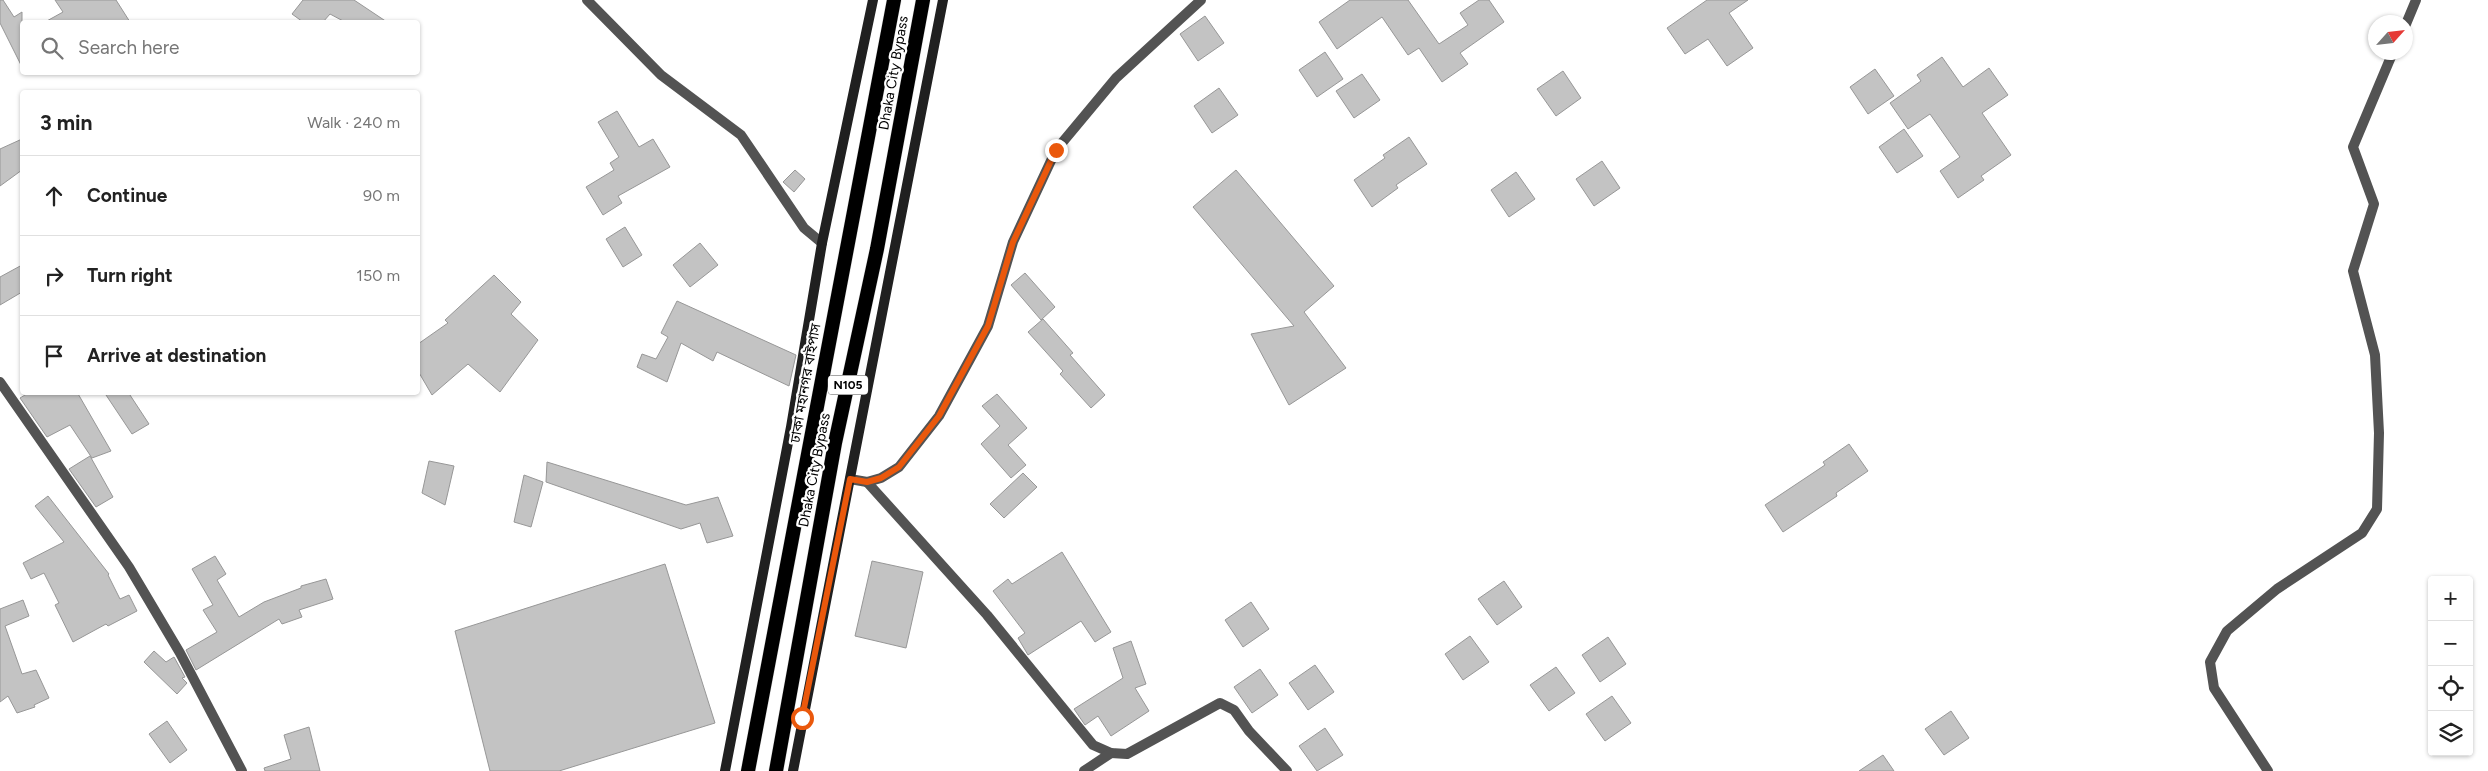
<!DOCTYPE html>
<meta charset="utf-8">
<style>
:root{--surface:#fff;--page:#f6f6f6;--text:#222;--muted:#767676;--line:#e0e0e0}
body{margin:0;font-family:Figtree,"Noto Sans Bengali",sans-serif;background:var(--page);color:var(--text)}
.controls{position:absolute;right:15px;bottom:15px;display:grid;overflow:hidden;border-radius:5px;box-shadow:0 1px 4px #0004}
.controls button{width:45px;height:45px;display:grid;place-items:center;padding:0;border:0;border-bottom:1px solid var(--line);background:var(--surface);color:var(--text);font:25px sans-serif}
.compass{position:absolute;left:2368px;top:15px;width:45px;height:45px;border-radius:50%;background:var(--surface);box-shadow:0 1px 4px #0004;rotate:63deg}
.stop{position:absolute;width:15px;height:15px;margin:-11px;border:4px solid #ea580c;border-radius:50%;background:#fff}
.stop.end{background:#ea580c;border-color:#fff;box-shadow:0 1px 5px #0008}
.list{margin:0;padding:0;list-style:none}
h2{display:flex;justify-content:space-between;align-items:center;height:65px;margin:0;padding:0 20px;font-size:21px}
h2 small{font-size:16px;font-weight:400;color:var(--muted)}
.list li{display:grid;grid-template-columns:32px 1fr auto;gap:15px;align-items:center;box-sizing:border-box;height:80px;padding:0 20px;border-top:1px solid var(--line)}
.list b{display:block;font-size:19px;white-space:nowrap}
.list em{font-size:16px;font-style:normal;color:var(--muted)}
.icon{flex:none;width:28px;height:28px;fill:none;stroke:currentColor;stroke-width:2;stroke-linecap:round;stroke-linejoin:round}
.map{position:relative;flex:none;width:2488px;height:771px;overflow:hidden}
.search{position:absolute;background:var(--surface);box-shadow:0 1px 4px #0004;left:20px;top:20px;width:400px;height:55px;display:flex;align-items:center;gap:12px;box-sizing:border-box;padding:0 18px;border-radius:5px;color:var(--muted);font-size:19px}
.panel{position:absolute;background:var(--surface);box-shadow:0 1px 4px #0004;left:20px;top:90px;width:400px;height:305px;border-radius:5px}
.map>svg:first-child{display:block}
.building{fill:#c3c3c3;stroke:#979797}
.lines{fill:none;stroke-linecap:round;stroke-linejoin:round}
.trunk-casing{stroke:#dbdbdb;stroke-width:15}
.minor{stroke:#535353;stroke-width:10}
.secondary{stroke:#202020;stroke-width:10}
.trunk{stroke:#000;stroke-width:14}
.route{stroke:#ea580c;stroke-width:6}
.labels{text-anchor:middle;stroke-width:4.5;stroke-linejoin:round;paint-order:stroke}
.shield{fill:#fff;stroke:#4c4c4c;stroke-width:1}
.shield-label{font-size:12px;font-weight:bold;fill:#000}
.street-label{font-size:14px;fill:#000;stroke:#fff}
</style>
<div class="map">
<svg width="2488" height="771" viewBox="0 0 2488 771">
<rect width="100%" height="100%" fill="#fff"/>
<g class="building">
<polygon points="0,0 3,0 14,17 22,12 22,67 0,23"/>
<polygon points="55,0 116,0 130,22 45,22 63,12"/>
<polygon points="303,0 354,0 387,22 345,22 330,14 323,22 303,22 292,14"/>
<polygon points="1350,0 1408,0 1439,44 1468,25 1460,13 1479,0 1489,0 1504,22 1460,53 1468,64 1442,82 1419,48 1408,55 1382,17 1337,49 1319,22"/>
<polygon points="1707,0 1748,0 1729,13 1753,48 1727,66 1708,39 1685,54 1667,28"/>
<polygon points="1205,16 1224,43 1198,61 1180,34"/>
<polygon points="1325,52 1343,79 1317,97 1299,70"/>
<polygon points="1942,57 1963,87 1989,68 2008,95 1982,113 2011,155 1981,176 1984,180 1958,198 1940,171 1960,157 1930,114 1908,129 1890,103 1921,81 1917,75"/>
<polygon points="1875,69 1894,96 1868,114 1850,87"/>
<polygon points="1563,71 1581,98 1556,116 1537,89"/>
<polygon points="1362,74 1380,100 1354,118 1336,91"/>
<polygon points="1219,88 1238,115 1212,133 1194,106"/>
<polygon points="617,111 639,147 653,139 670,167 618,196 622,203 603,215 586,187 614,170 610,163 619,157 598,122"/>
<polygon points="1904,129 1923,156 1897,173 1879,147"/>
<polygon points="1409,137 1427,164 1396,185 1398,188 1372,207 1354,180 1385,158 1383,155"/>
<polygon points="22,139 22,170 0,186 0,149"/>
<polygon points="1602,161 1620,188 1594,206 1576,179"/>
<polygon points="795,170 805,179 794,192 783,182"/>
<polygon points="1236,170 1334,286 1304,312 1346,368 1289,405 1251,334 1294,326 1193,207"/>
<polygon points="1516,172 1535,199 1509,217 1491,190"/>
<polygon points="625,227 642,255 623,267 606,239"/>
<polygon points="700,243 718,265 690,287 673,265"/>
<polygon points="22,265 22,292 0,305 0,277"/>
<polygon points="1025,273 1055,307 1041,320 1011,285"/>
<polygon points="494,275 521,302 511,314 538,340 500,392 468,364 432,395 418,371 418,344 448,323 445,320"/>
<polygon points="677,301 796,355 789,386 717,352 713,361 681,343 667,382 637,367 642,354 656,359 668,337 661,333"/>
<polygon points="1043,319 1073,353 1070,355 1105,395 1091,408 1060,374 1063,371 1028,332"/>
<polygon points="30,392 77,392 111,451 92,458 70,425 47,437 20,398"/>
<polygon points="104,392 128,392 149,424 132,434"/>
<polygon points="997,394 1027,428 1008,445 1026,465 1011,478 981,444 1000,426 982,406"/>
<polygon points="1849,444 1868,471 1836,493 1837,496 1783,532 1765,505 1825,465 1823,462"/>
<polygon points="90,456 113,497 96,507 69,469"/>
<polygon points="429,461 454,466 445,505 422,493"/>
<polygon points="547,462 686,505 718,497 733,536 707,543 700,523 681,529 546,482"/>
<polygon points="1023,473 1037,487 1004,518 990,504"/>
<polygon points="524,475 543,482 531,527 514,522"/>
<polygon points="48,496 109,574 108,575 120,599 129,595 137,611 108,626 106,624 73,642 55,605 59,603 44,573 31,579 23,563 64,542 35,506"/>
<polygon points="1062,552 1111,632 1095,642 1081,621 1028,655 1018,638 1025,633 993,591 1008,579 1012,584"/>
<polygon points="215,556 226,574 217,580 239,617 264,602 301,588 301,586 326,579 333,599 299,610 302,617 282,624 279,619 196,670 186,650 217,632 203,610 213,605 192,569"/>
<polygon points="872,561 923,572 906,648 855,636"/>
<polygon points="665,564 715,723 559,771 490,771 455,631"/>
<polygon points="1504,581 1522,607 1497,625 1478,599"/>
<polygon points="23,600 29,616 5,626 22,674 36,670 49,698 34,705 35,707 17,713 8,696 0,702 0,609"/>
<polygon points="1251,602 1269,629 1243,647 1225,620"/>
<polygon points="1470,636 1489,662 1463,680 1445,654"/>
<polygon points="1608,637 1626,664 1600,682 1582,655"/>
<polygon points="1131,641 1146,684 1135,688 1149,711 1111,736 1098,716 1085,725 1074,709 1123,678 1113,648"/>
<polygon points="154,651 166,662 174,657 185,677 182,678 187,683 177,694 144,662"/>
<polygon points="1315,665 1334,692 1308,710 1289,683"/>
<polygon points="1556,667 1575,693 1549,711 1530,685"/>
<polygon points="1260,669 1278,695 1252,713 1234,687"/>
<polygon points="1612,696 1631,723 1605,741 1586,714"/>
<polygon points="1951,711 1969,738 1944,755 1925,729"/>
<polygon points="167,721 187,750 170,763 149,734"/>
<polygon points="309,727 320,771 265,771 264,768 291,759 284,735"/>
<polygon points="1325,728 1343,755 1317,771 1299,746"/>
<polygon points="1883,755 1894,771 1859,771"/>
</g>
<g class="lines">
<defs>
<g id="trunk">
<polyline points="748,771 894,0"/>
<polyline points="776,771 835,443 877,249 923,0"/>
</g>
</defs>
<use href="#trunk" class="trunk-casing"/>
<g class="minor">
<polyline points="587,0 661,75 741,135 804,228 822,243"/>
<polyline points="2406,24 2416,0"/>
<polyline points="0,382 129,567 180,653 242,771"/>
<polyline points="850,479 867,482 881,478 899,467 939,416 988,326 1013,242 1056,150 1116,78 1201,0"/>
<polyline points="867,482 987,615 1093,745 1111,753 1127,754 1220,703 1234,710 1249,731 1287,771"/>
<polyline points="1084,771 1111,753"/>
<polyline points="2268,771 2214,688 2210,662 2227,631 2277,589 2362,533 2377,509 2379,433 2375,355 2353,271 2374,204 2353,147 2393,52"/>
</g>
<g class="secondary">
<polyline points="725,771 791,427 822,243 873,0"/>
<polyline points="793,771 943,0"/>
</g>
<use href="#trunk" class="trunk"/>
</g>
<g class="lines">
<polyline class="route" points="802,718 850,479 867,482 881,478 899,467 939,416 988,326 1013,242 1056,150"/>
</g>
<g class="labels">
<rect class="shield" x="828" y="375.5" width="40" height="19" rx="4"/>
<g class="shield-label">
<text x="848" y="389">N105</text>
</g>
<g class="street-label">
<text transform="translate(893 73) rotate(-80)" y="5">Dhaka City Bypass</text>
<text transform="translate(805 383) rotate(-80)" y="5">ঢাকা মহানগর বাইপাস</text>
<text transform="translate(814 470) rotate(-79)" y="5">Dhaka City Bypass</text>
</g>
</g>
</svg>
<div class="controls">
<button>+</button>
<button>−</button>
<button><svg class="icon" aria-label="locate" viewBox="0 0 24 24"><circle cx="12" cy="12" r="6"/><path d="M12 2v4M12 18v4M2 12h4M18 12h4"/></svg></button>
<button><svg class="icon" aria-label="layers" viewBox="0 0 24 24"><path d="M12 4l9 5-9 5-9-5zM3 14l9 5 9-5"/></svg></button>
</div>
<svg class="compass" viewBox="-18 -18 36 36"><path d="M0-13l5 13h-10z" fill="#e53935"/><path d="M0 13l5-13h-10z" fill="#767676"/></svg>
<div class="stop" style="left:802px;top:718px"></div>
<div class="stop end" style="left:1056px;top:150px"></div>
<div class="search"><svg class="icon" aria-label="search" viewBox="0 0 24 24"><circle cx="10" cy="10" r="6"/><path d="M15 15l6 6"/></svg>Search here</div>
<section class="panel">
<h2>3 min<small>Walk · 240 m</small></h2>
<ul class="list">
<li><svg class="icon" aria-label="ahead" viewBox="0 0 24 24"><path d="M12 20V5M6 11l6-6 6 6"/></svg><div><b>Continue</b></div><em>90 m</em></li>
<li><svg class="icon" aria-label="right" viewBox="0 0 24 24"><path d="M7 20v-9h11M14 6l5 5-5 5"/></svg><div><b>Turn right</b></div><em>150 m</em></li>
<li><svg class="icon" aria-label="arrive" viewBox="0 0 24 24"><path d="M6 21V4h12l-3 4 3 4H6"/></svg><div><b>Arrive at destination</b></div></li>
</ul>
</section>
</div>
